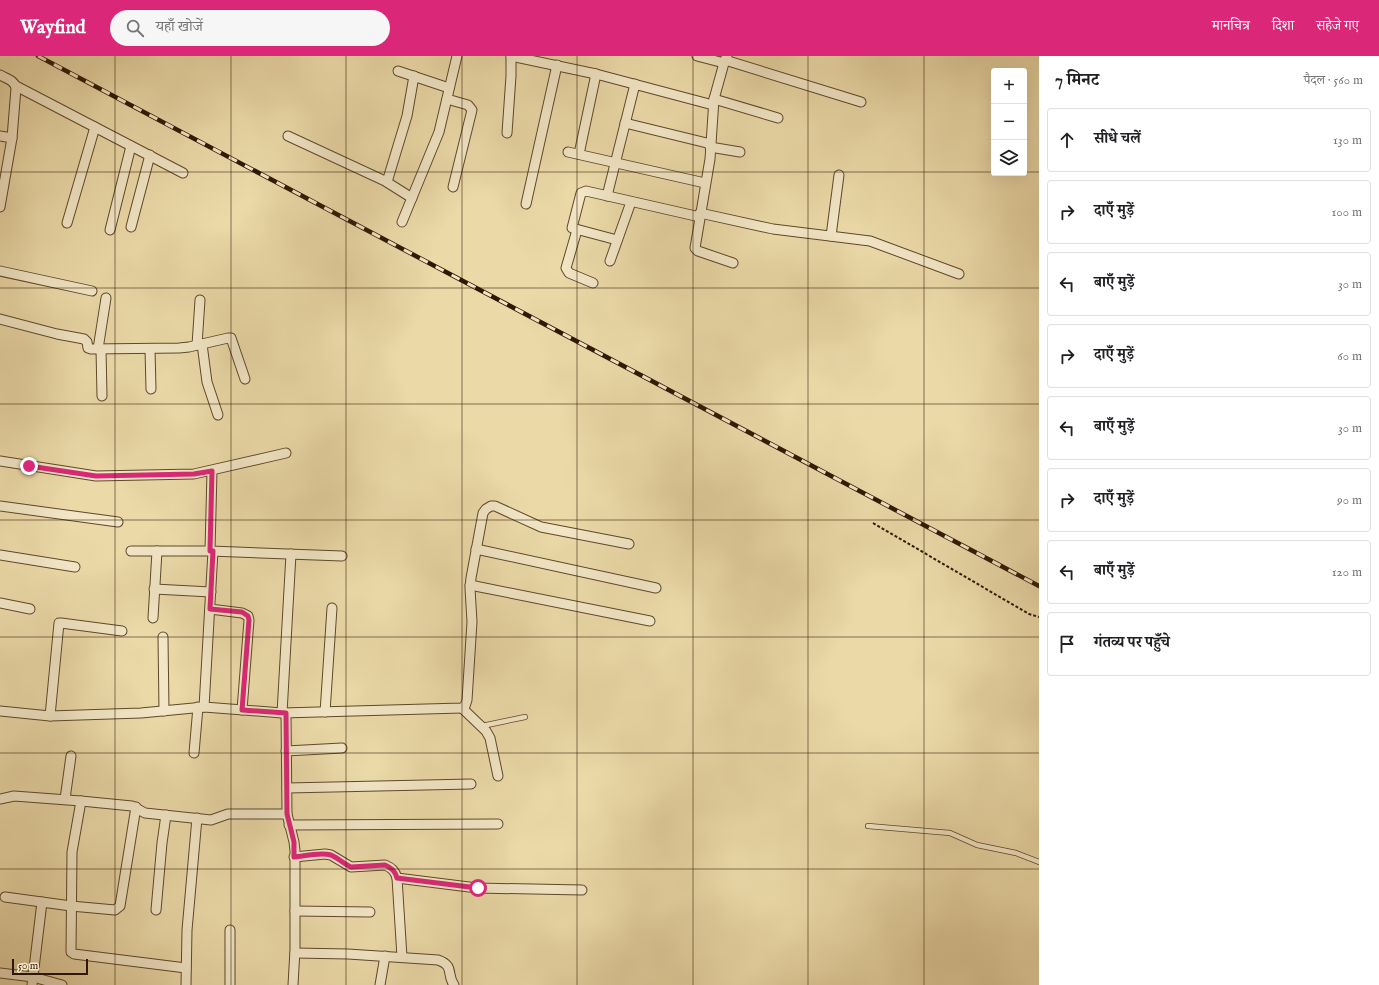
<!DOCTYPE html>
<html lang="hi">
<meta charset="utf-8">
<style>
:root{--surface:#fff;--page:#f6f6f6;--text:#202124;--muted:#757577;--line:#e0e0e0;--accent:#db2777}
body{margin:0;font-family:"IM FELL English","Noto Serif Devanagari",serif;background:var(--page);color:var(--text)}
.controls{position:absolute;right:12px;top:12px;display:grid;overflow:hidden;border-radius:4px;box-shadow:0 4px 16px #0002}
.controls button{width:36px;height:36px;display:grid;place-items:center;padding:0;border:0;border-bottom:1px solid var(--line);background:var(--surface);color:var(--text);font:20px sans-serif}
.scale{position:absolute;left:12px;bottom:10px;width:76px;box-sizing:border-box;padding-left:4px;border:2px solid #301800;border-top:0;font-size:11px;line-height:14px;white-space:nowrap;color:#301800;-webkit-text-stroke:3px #f2e6c6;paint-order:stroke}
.stop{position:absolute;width:12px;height:12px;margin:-9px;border:3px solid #db2777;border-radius:50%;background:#fff}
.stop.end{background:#db2777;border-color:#fff;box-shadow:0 1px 4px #0008}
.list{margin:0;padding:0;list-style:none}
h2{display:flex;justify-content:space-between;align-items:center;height:52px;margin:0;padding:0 16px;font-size:17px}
h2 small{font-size:13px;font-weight:400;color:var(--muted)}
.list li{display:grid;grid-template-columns:26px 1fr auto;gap:12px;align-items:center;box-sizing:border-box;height:64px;margin:0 8px 8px;padding:0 8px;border:1px solid var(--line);border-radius:4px}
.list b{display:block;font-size:15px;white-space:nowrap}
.list em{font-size:13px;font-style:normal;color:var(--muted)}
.icon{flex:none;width:22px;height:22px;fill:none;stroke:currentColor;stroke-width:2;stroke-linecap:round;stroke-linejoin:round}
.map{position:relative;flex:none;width:1039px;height:929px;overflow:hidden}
header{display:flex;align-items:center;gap:24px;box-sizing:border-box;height:56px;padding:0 20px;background:var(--accent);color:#fff}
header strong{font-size:19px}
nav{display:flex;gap:22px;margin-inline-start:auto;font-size:14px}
.search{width:280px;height:36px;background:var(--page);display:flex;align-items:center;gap:10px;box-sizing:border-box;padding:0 14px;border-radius:22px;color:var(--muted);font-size:15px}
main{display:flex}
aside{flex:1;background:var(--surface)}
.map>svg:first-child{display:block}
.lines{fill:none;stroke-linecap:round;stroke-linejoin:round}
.service-casing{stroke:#5f482a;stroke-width:6}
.minor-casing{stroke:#5f482a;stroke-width:11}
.path{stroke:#301800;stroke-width:2;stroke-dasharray:3 2;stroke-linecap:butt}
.service{stroke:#f2e6c6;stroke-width:4.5}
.minor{stroke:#f2e6c6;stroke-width:9}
.rail-casing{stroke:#301800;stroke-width:4.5}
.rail{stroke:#f2e6c6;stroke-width:3;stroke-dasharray:9;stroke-linecap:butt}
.route{stroke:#db2777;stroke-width:5}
.grid{fill:none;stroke:#301800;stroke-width:1;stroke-opacity:0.55}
</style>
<header>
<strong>Wayfind</strong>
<div class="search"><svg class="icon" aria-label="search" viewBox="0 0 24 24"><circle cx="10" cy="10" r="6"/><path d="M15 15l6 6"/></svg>यहाँ खोजें</div>
<nav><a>मानचित्र</a><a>दिशा</a><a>सहेजे गए</a></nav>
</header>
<main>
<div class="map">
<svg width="1039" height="929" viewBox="0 0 1039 929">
<rect width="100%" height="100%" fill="#ebd9a8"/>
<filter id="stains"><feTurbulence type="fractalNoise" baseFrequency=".005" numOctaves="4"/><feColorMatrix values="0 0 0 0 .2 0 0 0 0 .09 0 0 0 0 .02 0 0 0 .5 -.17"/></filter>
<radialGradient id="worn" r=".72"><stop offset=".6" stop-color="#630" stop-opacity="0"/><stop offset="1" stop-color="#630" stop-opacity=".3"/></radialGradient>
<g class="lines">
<defs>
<g id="service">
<polyline points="482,670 525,661"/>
<polyline points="868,770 950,777 977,789 1016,797 1039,806"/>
</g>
<g id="minor">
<polyline points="511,0 596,18 713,49"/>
<polyline points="697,0 724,7"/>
<polyline points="727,0 724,7 714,43 710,103 695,192 698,195 733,207"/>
<polyline points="725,4 861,46"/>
<polyline points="398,15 449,32"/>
<path d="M0 19C7 23 14 24 16 32L12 82 0 151"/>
<polyline points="16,30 183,117"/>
<polyline points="447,43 468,49 472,54 453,131"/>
<polyline points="714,43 778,62"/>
<polyline points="625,67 711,88"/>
<polyline points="507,77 511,20 511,0"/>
<polyline points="0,80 12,82"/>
<polyline points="288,80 385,125 412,142"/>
<polyline points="710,91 740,96"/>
<polyline points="568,96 705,127"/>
<polyline points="579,98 596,18"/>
<polyline points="387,126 407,60 414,20"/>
<polyline points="607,140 635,28"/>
<polyline points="526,148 557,9"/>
<polyline points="700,157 773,173 870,185 959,218"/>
<polyline points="402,166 439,76 457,0"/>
<polyline points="67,167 95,71"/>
<polyline points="131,171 150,99"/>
<polyline points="110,174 131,90"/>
<polyline points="577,174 566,212 569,217 593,227"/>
<polyline points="831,180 839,119"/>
<polyline points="617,184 572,172 581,137 586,135 700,161"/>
<polyline points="610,205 631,146"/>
<polyline points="0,215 92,235"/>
<polyline points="0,263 57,278 84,283 87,286 88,292 91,293 179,292 189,291 228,282 231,282 245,323"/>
<polyline points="202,288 207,326 218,359"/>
<polyline points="197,289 200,244"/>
<polyline points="98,293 106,242"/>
<polyline points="101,293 102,340"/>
<polyline points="150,293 151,333"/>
<polyline points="0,405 96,420 194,418 286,397"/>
<polyline points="0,450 118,466"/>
<polyline points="476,493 656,532"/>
<polyline points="131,495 210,495 342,500"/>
<polyline points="210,495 212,415"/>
<polyline points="0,499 75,511"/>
<polyline points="470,529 650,565"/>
<polyline points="154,533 211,536"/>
<polyline points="0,547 30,553"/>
<polyline points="210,553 242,557 248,560 249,564 242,654"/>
<polyline points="153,562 157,495"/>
<polyline points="163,581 164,655"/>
<polyline points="204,651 213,495"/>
<polyline points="462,652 486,675 490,682 498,720"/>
<polyline points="0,655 50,660 141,657 204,651 282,657 462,652 465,650 467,644 472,566 470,532 471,522 483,457 486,453 491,450 495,450 541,471 629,488"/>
<polyline points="325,656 332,552"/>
<polyline points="282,657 291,498"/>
<polyline points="286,657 287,758 294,786 295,795 295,894 293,929"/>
<polyline points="50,660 59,567 61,567 122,575"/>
<polyline points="286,695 342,692"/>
<polyline points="194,697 198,651"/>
<polyline points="287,732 471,728"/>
<polyline points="0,743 14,740 81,745 132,750 145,757 211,764 228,758 287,758"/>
<polyline points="65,743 71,700"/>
<polyline points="81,745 72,796 71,896 74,898 186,912"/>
<polyline points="289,769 498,768"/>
<path d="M294 801 325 798 331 799 351 811 385 809C392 812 395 815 397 822L402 901"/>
<polyline points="397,822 477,832 582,834"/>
<polyline points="5,841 71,850 115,854 120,850 136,751"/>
<polyline points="156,854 162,787 166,759"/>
<polyline points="295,855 370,856"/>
<path d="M295 897 348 898 438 904C455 910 446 918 454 929"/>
<polyline points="0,917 33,921 62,929"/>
<polyline points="32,929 42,846"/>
<polyline points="186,929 187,874 197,762"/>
<polyline points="230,929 230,874"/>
<polyline points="380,929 385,900"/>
</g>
</defs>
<use href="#service" class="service-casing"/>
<use href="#minor" class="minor-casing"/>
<polyline class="path" points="873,467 1029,558 1039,561"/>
<use href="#service" class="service"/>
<use href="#minor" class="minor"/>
<defs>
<polyline id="rail" points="38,0 1039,530"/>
</defs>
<use href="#rail" class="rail-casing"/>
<use href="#rail" class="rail"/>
</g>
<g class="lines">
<path class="route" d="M29 410 96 420 194 418 212 415 210 495H213L210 553 242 556 248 560 249 564 242 654 286 657 287 758 294 786V801C305 800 320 796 331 799 338 802 344 808 351 811L385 809C392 812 395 815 397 822L478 832"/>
</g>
<path class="grid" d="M115 0V929M231 0V929M346 0V929M462 0V929M577 0V929M693 0V929M808 0V929M924 0V929M0 116H994M1024 116H1039M0 232H1039M0 348H1039M0 464H1039M0 581H1039M0 697H1039M0 813H1039"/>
<rect width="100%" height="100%" filter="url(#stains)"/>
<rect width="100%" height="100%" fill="url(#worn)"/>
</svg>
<div class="controls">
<button>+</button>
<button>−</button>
<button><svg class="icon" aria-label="layers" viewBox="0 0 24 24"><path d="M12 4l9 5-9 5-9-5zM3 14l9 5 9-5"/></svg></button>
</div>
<div class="scale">50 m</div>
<div class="stop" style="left:478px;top:832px"></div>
<div class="stop end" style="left:29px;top:410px"></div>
</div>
<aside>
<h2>7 मिनट<small>पैदल · 560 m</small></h2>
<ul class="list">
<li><svg class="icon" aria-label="ahead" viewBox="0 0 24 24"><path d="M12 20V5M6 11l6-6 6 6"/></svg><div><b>सीधे चलें</b></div><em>130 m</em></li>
<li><svg class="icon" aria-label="right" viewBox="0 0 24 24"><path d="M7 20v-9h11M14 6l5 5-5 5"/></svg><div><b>दाएँ मुड़ें</b></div><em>100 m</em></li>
<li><svg class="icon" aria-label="left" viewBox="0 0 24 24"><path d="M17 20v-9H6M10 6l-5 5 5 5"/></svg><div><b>बाएँ मुड़ें</b></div><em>30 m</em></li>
<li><svg class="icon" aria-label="right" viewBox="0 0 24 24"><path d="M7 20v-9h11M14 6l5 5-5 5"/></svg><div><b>दाएँ मुड़ें</b></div><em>60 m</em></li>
<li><svg class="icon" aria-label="left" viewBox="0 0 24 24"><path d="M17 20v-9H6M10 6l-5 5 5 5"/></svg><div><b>बाएँ मुड़ें</b></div><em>30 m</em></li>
<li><svg class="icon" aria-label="right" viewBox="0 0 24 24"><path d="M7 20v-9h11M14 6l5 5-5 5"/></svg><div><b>दाएँ मुड़ें</b></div><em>90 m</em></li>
<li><svg class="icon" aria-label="left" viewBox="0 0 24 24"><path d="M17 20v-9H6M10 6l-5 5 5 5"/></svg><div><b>बाएँ मुड़ें</b></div><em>120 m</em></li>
<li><svg class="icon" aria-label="arrive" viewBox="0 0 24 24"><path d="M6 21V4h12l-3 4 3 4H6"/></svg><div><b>गंतव्य पर पहुँचे</b></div></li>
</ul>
</aside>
</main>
